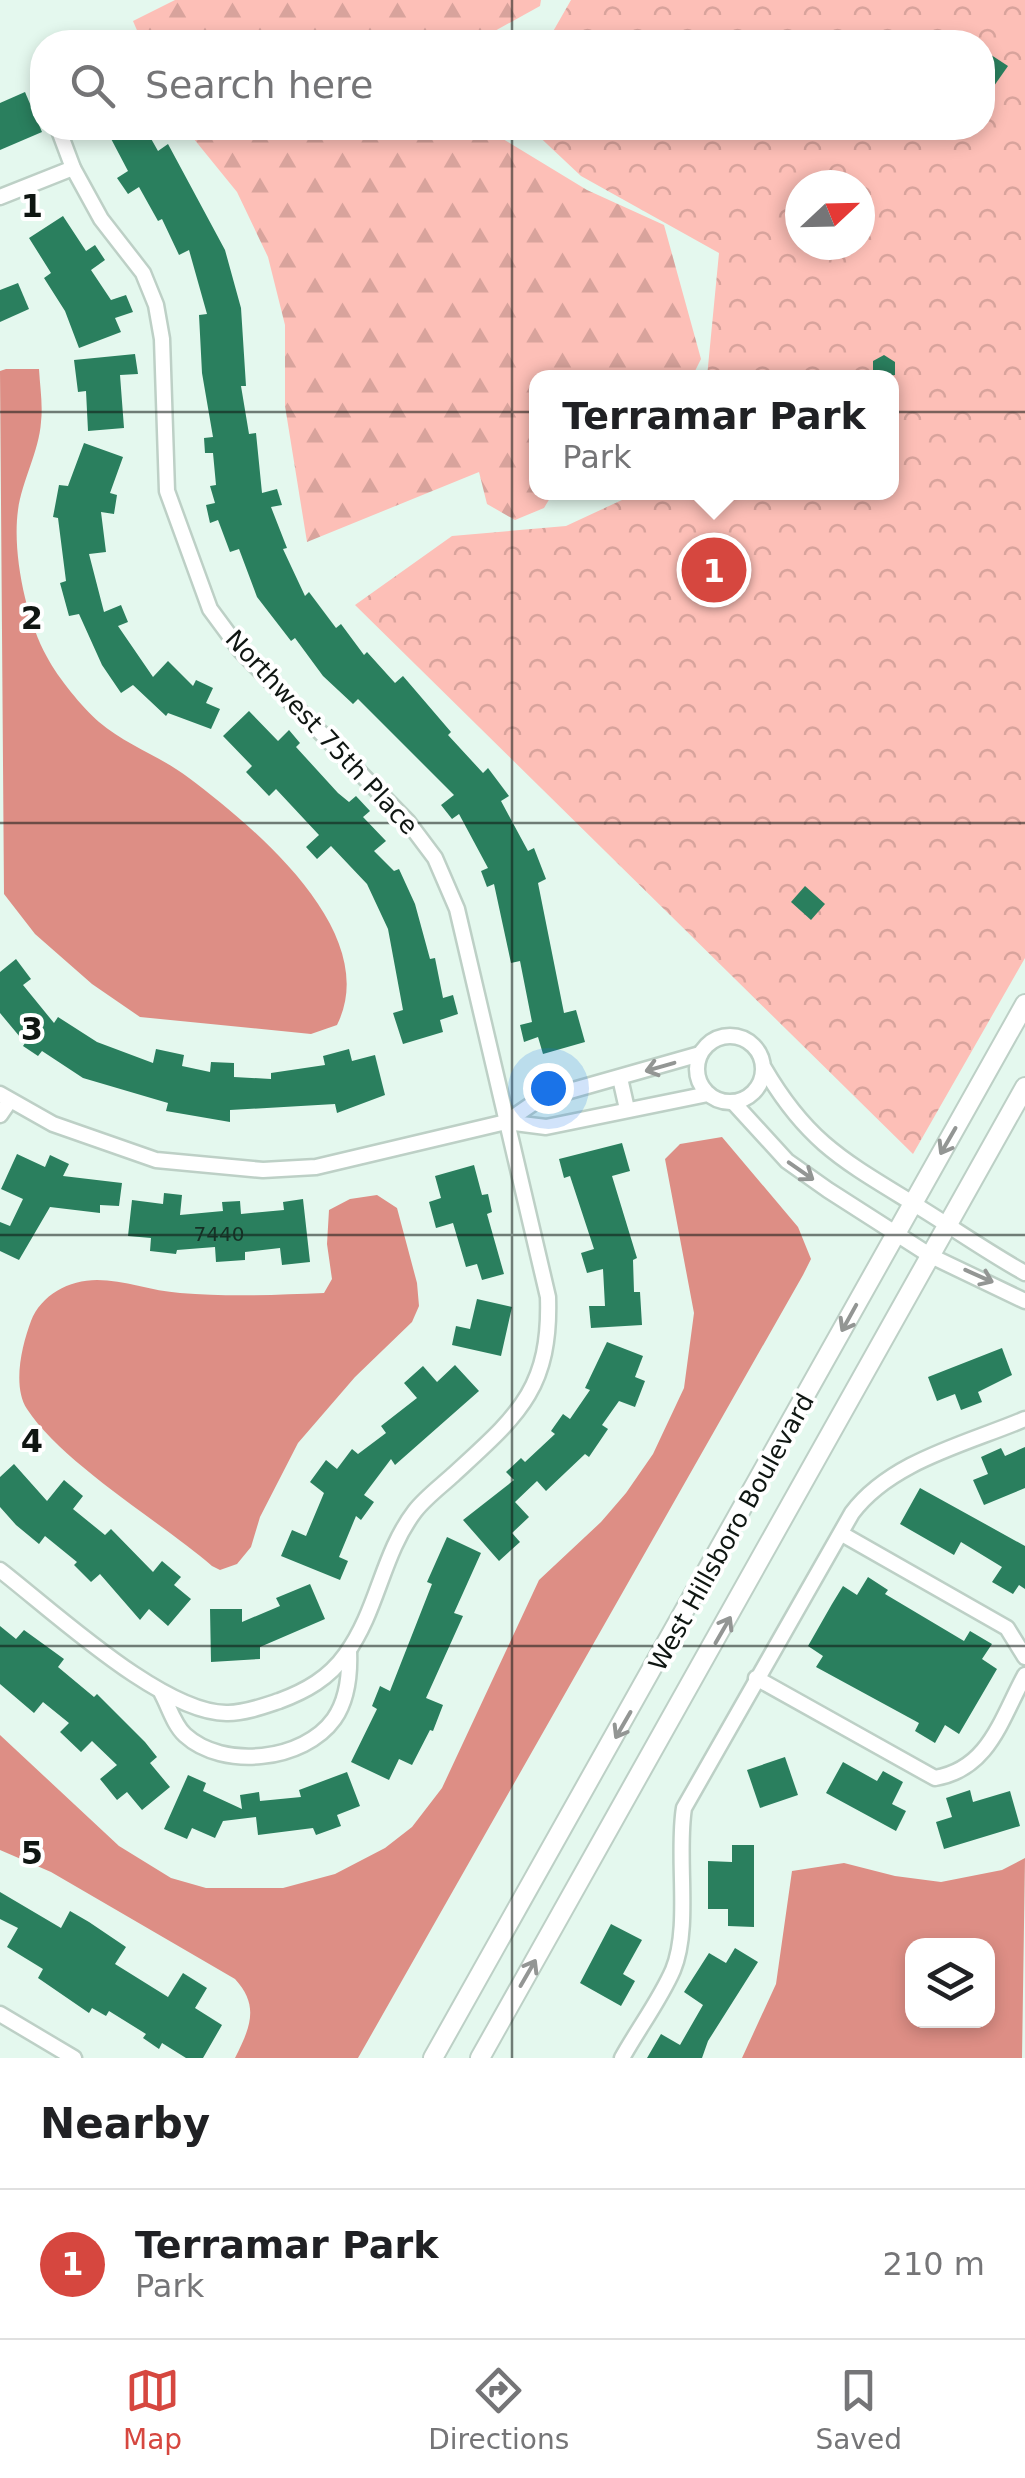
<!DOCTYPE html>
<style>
:root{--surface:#fff;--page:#f6f6f6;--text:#202124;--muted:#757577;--line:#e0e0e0;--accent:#d6473f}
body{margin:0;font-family:"DejaVu Sans",sans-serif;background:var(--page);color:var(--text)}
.controls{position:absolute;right:30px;bottom:30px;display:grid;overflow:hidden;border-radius:20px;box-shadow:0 5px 15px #0003}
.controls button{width:90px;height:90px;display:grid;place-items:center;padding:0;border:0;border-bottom:2px solid var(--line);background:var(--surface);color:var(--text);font:50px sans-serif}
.compass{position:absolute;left:785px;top:170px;width:90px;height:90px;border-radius:50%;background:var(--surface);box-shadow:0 5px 15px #0003;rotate:68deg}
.you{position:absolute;left:548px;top:1088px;width:35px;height:35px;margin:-25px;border:8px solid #fff;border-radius:50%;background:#1a73e8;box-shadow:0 0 0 15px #1a73e833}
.badge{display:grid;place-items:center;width:65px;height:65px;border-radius:50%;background:var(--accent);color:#fff;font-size:32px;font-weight:700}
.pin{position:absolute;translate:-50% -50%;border:5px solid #fff;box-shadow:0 2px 10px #0006}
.popup{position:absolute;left:529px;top:370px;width:370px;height:130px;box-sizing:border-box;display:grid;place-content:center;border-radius:20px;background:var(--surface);filter:drop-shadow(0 2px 8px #0005);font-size:32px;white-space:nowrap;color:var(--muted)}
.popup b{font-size:38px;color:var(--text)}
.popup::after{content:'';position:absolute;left:50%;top:100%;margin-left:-20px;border:20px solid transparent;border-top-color:var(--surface)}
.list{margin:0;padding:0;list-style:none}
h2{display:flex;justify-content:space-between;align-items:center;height:130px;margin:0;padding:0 40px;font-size:42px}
h2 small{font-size:32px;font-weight:400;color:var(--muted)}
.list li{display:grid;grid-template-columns:65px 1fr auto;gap:30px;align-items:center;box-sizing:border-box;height:150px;padding:0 40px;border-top:2px solid var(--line)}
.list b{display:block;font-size:38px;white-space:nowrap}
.list p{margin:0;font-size:32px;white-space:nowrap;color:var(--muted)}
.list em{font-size:32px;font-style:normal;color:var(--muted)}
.icon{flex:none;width:55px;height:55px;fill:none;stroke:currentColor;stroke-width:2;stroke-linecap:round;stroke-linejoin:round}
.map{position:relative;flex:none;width:1025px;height:2058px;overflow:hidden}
.search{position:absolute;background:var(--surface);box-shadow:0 5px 15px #0003;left:30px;right:30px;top:30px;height:110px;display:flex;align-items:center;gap:25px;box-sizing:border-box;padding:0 35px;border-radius:40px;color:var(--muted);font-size:38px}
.sheet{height:280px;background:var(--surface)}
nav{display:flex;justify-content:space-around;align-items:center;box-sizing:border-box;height:140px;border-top:2px solid var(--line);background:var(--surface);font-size:28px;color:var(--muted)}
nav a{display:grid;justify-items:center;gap:5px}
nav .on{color:var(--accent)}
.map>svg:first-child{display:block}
.forest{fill:url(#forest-firs)}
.park{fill:url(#park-crowns);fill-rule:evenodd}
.water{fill:#dd8e85;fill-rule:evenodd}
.building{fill:#2a7f5e}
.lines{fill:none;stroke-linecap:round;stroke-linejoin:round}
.minor-casing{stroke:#bdd0c6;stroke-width:19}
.tertiary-casing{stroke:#bdd0c6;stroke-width:22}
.minor{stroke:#fff;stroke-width:14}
.tertiary{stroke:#fff;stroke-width:18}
.oneway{stroke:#939694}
.grid{fill:none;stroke:#0f1612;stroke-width:2.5;stroke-opacity:0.55}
.labels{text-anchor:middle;stroke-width:8;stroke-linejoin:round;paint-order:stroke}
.number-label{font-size:20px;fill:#163025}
.street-label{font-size:25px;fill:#0f1612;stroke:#fff}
.grid-label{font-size:32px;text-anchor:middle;font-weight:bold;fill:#0f1612;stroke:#fff;stroke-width:8;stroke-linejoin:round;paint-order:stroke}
</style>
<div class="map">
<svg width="1025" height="2058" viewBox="0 0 1025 2058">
<defs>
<pattern id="forest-firs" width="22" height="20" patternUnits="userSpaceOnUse" patternTransform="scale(2.5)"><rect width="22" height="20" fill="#fdbfb7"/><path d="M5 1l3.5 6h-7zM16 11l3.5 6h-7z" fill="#d8a39c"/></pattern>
<pattern id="park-crowns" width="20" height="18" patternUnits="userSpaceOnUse" patternTransform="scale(2.5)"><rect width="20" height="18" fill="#fdbfb7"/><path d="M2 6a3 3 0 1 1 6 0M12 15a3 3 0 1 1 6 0" fill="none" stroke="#d8a39c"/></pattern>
</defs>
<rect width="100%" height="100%" fill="#e4f8ee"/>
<g class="forest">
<polygon points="175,0 541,0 540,6 475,42 142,42 133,21"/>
<polygon points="185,128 485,128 587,190 664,225 701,359 692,377 536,378 536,492 553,493 544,508 515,520 487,504 479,472 307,542 285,406 285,325 268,257 237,192"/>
</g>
<path class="park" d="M571 0H1025V958L913 1154 355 605 452 536 566 526 637 493 892 492V378L707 377 719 253 581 176 530 128H982V42H547ZM800 185H860V245H800Z"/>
<g class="water">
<path d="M6 369H39C40 387 43 405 41 422 39 451 22 481 18 510 12 553 26 619 47 657 58 678 82 707 99 722 126 745 162 757 189 778 254 827 383 933 337 1025L311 1034 140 1017 92 984 35 934 4 894 0 371Z"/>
<path d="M722 1137 798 1227 811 1259 803 1275 358 2058H235C250 2028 260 2006 235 1979L51 1872 0 1850V1735L119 1846 171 1878 206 1888H283L335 1874 385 1848 412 1827 442 1788 539 1580 601 1522 626 1493 653 1454 684 1388 694 1313 665 1159 680 1144Z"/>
<path d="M377 1195 397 1208 417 1283 419 1306 412 1322 355 1377 298 1443 260 1517 251 1547 237 1564 220 1570 212 1566C161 1522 62 1463 27 1409 12 1386 22 1345 31 1321 41 1295 69 1280 97 1280 124 1280 152 1291 180 1293 228 1297 275 1295 324 1293L332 1279 327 1244 329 1210 350 1199Z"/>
<path d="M1025 1858 1022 2058H742L776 1984 792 1871 844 1863 895 1876 941 1882 1002 1870ZM912 1946H988V2020H912Z"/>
</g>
<g class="building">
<polygon points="982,49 1008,66 982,103"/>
<polygon points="25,92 42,132 0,150 0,103"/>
<polygon points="118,128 145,128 158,151 168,144 225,250 241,308 246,386 241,386 249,434 256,433 262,493 277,489 282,505 271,507 287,548 283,549 305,596 309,592 336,628 341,624 364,655 367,652 395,683 403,676 451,732 448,735 483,773 488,768 509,796 501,801 528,851 534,848 546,879 538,883 564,1013 576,1010 585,1042 543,1054 538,1037 524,1042 520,1025 532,1022 520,961 511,963 494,884 487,887 481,871 488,868 459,814 452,819 441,805 454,795 358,699 353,704 323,676 295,638 291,641 257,597 239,549 230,552 218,520 210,523 206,505 215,503 210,486 216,485 213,453 205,453 204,438 213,437 202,373 199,315 207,314 189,250 179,255 162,219 158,221 139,187 128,194 117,178 128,171 108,133"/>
<polygon points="63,216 86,251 95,245 105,260 91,270 111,300 126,295 133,312 115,318 121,332 79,348 65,311 44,278 51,273 29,238"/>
<polygon points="18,283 29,309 0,322 0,290"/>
<polygon points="135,354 138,374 120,375 124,428 88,431 86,391 78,392 74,360"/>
<polygon points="884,355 895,362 895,375 878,378 873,374 873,361"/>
<polygon points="84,443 123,457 110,493 117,495 114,514 101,512 106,552 89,554 104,612 121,605 128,622 118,626 153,677 168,661 193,686 196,680 213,688 206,703 220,709 211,729 168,713 166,716 133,685 121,693 102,665 79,614 69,616 60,583 66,581 58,518 53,517 59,485 68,486"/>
<polygon points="249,711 278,741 289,730 300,743 296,747 338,793 349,802 356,796 370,811 363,817 386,841 374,851 394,871 399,869 415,904 430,959 435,958 443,998 453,995 458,1014 440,1020 443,1032 403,1044 393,1013 403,1010 388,929 367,884 331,846 317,859 306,847 319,835 276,789 269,796 246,772 252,766 223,736"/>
<polygon points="805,886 825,904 811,920 791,902"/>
<polygon points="16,959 31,979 23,985 54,1023 58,1017 97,1042 153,1063 156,1049 184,1055 182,1066 210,1072 211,1062 234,1063 234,1077 271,1079 271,1073 325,1065 323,1056 349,1049 352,1061 375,1055 385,1095 337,1113 335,1104 230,1110 230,1122 166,1111 168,1103 83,1078 42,1051 38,1056 23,1046 25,1043 0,1013 0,972"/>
<polygon points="622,1143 630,1171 612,1176 637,1258 633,1260 634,1292 640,1292 642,1325 591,1328 589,1306 605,1306 603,1269 587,1273 581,1253 594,1249 570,1176 564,1178 559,1159"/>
<polygon points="17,1154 45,1167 50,1155 69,1164 63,1176 122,1183 119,1206 100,1205 100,1213 50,1207 19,1260 0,1251 0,1222 10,1226 23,1199 1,1189"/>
<polygon points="474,1165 482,1195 488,1194 492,1212 487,1214 504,1274 482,1280 477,1264 466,1267 453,1223 436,1228 429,1202 441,1198 435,1176"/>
<polygon points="164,1193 182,1195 180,1215 223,1211 222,1202 240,1201 241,1214 284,1210 283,1202 303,1199 310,1262 282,1265 280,1248 245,1252 245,1260 216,1262 215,1247 177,1250 176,1254 150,1251 151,1238 128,1236 132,1200 163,1204"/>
<polygon points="477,1299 512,1307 501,1356 452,1345 456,1326 470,1329"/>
<polygon points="607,1342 643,1356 635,1377 645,1381 635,1407 619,1401 602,1425 608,1429 589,1457 585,1454 546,1491 537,1481 515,1502 529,1517 512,1533 520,1542 499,1561 463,1520 514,1480 506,1472 521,1458 525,1462 555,1434 551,1431 563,1414 570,1419 590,1390 585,1388"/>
<polygon points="1002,1348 1012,1375 978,1392 982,1402 961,1410 955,1394 937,1401 928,1377"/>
<polygon points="455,1365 479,1391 395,1465 391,1459 364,1495 374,1502 361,1520 356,1516 339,1557 348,1561 340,1580 281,1556 292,1530 306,1536 324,1493 310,1482 326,1460 337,1469 352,1449 358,1454 386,1433 381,1426 417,1398 404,1383 423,1366 437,1382"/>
<polygon points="1025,1447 1025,1488 984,1505 973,1480 988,1474 981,1457 1001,1448 1005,1456"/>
<polygon points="14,1464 47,1501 64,1480 83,1496 73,1509 105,1535 111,1529 153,1572 162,1561 181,1577 174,1585 191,1599 168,1626 149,1609 140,1620 100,1574 91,1582 74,1565 77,1562 45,1536 39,1544 16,1525 0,1507 0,1477"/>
<polygon points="920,1488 1025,1546 1025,1589 1019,1585 1013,1594 992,1582 1002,1567 961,1542 954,1555 900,1524"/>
<polygon points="447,1537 481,1553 454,1613 463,1616 426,1698 443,1705 433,1731 430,1730 412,1765 399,1759 389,1780 351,1762 377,1709 372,1706 380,1686 390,1691 432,1584 427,1582"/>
<polygon points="868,1577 888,1590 885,1594 964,1641 970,1631 992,1644 982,1659 997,1669 959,1734 945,1725 935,1743 915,1731 919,1723 816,1667 823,1656 808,1646 832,1604 843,1586 857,1595"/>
<polygon points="310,1584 325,1619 260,1647 260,1659 211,1662 210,1609 242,1609 242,1622 280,1606 276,1598"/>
<polygon points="0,1626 16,1639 24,1630 64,1659 58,1667 94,1697 97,1694 145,1742 157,1757 150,1763 170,1787 142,1810 127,1792 117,1800 100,1779 117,1765 92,1741 81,1752 60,1732 69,1723 43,1702 34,1713 0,1684"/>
<polygon points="785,1757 798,1795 760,1808 747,1770"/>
<polygon points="843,1762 877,1781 883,1771 903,1782 892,1804 906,1811 896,1831 826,1793"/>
<polygon points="347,1772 360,1806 337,1815 341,1826 316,1835 313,1828 258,1835 256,1817 223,1821 215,1838 192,1828 187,1839 164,1829 188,1775 206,1783 203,1791 242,1809 240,1795 259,1792 260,1801 301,1797 299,1790"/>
<polygon points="970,1790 973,1802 1010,1791 1020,1826 944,1849 936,1822 952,1817 946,1798"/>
<polygon points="732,1845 754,1845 754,1927 728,1926 728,1909 708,1909 708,1861 732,1862"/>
<polygon points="0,1892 61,1928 70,1911 89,1922 126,1947 115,1964 168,1997 183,1973 207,1988 195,2008 222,2025 203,2058 186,2058 162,2043 159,2049 143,2038 146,2034 109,2011 106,2016 92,2008 89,2013 38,1978 43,1969 7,1947 18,1928 0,1919"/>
<polygon points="611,1924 642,1940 623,1974 635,1981 621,2006 580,1983"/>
<polygon points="735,1948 758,1962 708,2041 702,2058 647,2058 661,2034 680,2045 703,2005 684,1992 709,1953 726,1963"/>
</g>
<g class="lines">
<defs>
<g id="minor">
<polyline points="0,197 73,168"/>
<circle cx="730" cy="1069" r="33"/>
<path d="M764 1068C807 1142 844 1161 914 1204 952 1227 987 1252 1025 1273"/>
<polyline points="620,1078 627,1109"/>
<polyline points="0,1094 53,1124 156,1160 263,1170 316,1167 506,1122 546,1127 708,1094"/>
<polyline points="733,1102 787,1161 828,1190 931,1256 1025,1301"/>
<polyline points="0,1115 9,1102"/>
<polyline points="506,1122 538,1100 700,1054"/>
<polyline points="842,1534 1007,1628 1025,1657"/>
<path d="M0 1570C52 1610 164 1715 228 1713 245 1713 264 1706 279 1701 306 1691 329 1678 346 1654 378 1610 382 1554 415 1511 425 1498 441 1486 453 1475 517 1416 551 1390 548 1297L457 909 435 858 408 822 241 651 210 609 167 491 162 339 156 305 143 273 101 219 73 168 58 128"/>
<path d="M756 1678 935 1778C989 1769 1001 1719 1025 1675"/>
<path d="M162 1694C169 1707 174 1725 185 1735 223 1770 304 1761 334 1719 348 1699 350 1674 349 1651"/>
<polyline points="0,2014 74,2058"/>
<path d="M622 2058C638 2029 660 2000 673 1970 691 1927 676 1856 684 1808L852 1513C891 1461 966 1444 1025 1419"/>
</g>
<g id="tertiary">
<polyline points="433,2058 1025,1004"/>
<polyline points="480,2058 1025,1087"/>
</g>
</defs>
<use href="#minor" class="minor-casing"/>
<use href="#tertiary" class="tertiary-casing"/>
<use href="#minor" class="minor"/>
<use href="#tertiary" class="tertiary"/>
</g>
<defs><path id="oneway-shaft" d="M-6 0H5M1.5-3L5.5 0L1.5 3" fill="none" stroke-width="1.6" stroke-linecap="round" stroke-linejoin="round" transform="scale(2.5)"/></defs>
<g class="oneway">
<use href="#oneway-shaft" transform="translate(660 1067) rotate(164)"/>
<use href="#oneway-shaft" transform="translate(948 1141) rotate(120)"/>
<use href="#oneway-shaft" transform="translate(801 1171) rotate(35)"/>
<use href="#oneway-shaft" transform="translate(979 1276) rotate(24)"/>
<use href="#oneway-shaft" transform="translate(849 1318) rotate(119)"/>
<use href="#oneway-shaft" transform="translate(723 1630) rotate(-60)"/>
<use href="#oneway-shaft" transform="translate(623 1725) rotate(120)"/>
<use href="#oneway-shaft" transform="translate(528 1973) rotate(-60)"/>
</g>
<path class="grid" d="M512 0V42M512 128V2058M0 412H1025M0 823H1025M0 1235H1025M0 1646H1025"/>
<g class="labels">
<g class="number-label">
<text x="219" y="1241">7440</text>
</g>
<g class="street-label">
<text transform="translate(322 732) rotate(47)" y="9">Northwest 75th Place</text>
<text transform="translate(731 1532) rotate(-61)" y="9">West Hillsboro Boulevard</text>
</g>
</g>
<g class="grid-label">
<text x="32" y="217">1</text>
<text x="32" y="629">2</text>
<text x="32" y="1040">3</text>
<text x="32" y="1452">4</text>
<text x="32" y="1864">5</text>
</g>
</svg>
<div class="controls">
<button><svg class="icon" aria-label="layers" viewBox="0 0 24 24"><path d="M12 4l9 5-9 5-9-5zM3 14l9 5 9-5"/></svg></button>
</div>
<svg class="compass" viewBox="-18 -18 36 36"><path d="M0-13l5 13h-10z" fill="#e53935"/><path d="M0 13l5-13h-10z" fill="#757577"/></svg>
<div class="you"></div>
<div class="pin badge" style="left:714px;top:570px">1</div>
<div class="popup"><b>Terramar Park</b>Park</div>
<div class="search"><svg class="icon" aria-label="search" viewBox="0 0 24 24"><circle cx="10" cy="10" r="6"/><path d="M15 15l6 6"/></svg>Search here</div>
</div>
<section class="sheet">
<h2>Nearby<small></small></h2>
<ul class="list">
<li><span class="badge">1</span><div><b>Terramar Park</b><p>Park</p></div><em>210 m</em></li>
</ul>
</section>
<nav>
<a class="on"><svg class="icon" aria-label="map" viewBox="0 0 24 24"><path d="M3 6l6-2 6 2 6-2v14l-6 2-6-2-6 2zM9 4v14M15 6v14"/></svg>Map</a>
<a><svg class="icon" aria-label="directions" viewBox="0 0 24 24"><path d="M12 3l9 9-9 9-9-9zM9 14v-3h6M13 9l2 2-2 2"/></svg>Directions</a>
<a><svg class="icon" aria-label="saved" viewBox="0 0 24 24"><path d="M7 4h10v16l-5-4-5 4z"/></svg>Saved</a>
</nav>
